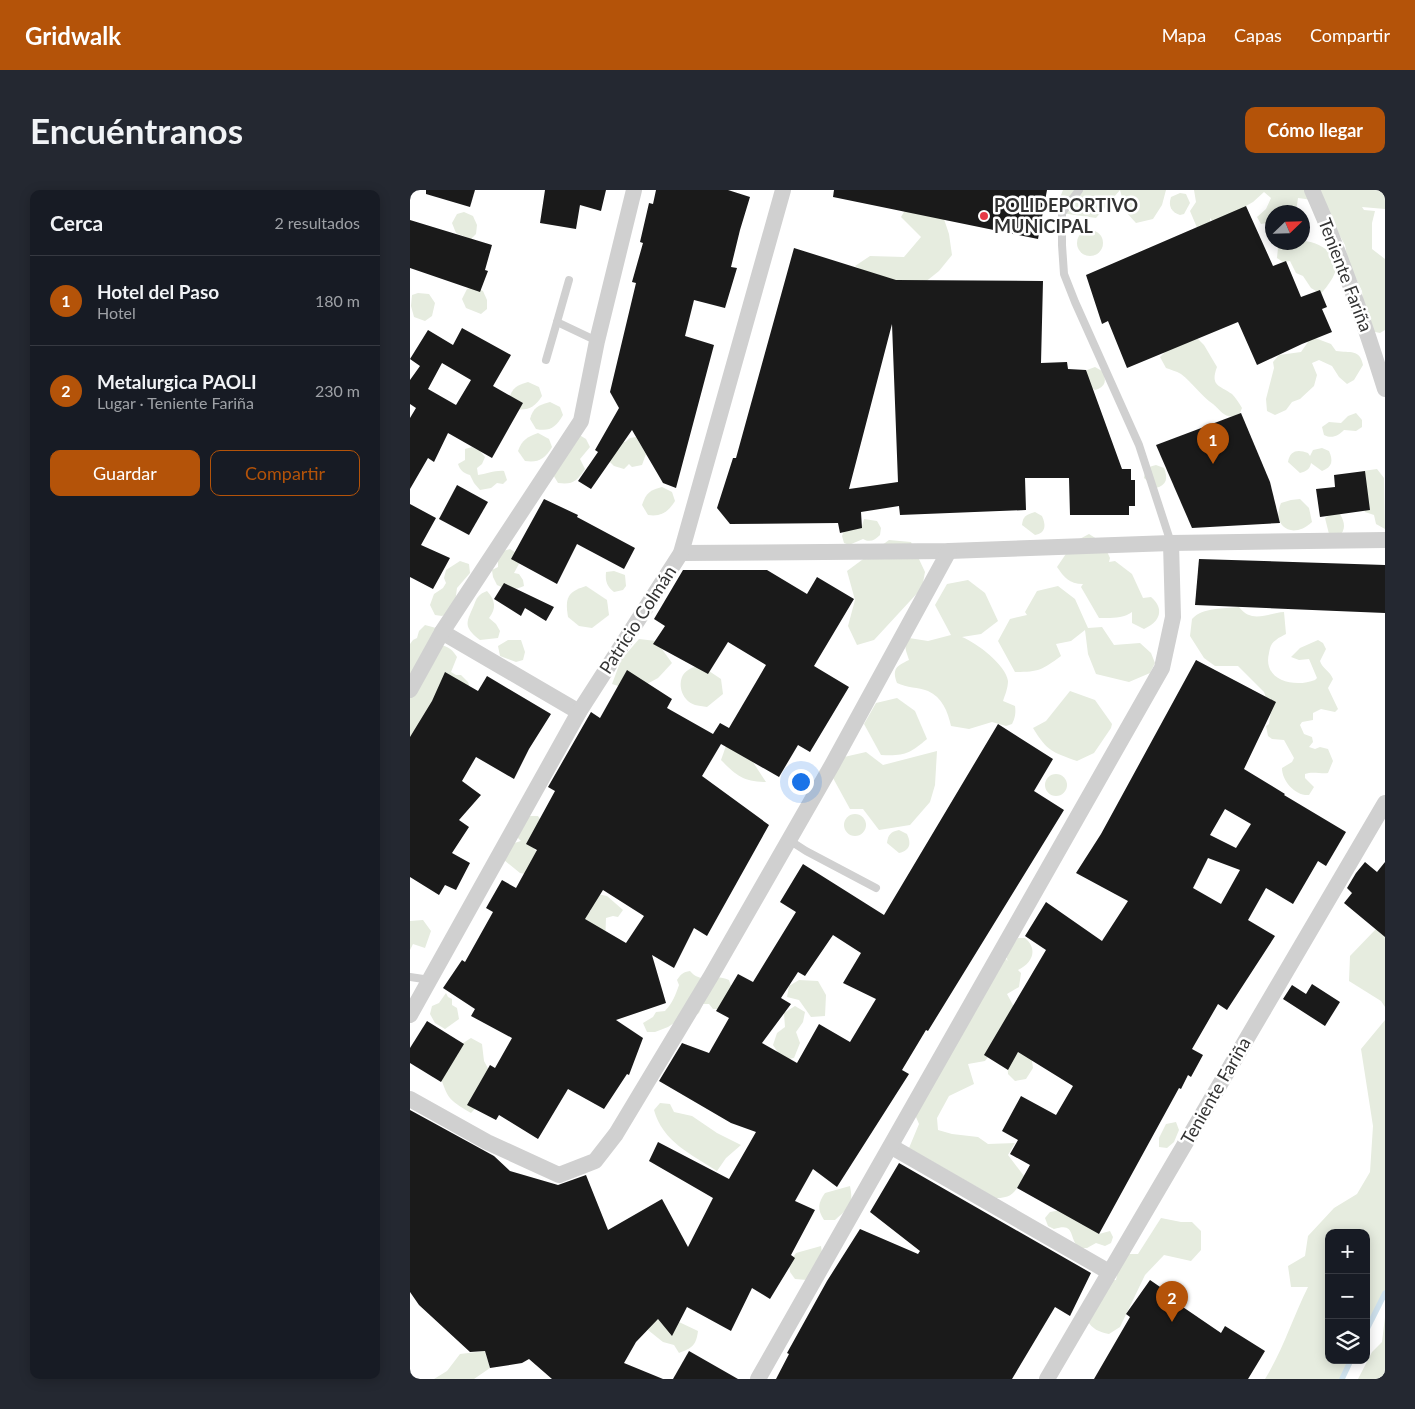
<!DOCTYPE html>
<html lang="es">
<meta charset="utf-8">
<style>
:root{--surface:#171b24;--page:#242831;--text:#f1f3f6;--muted:#9ea1a6;--line:#363941;--accent:#b45309}
body{margin:0;font-family:Lato,sans-serif;background:var(--page);color:var(--text)}
.controls{position:absolute;right:15px;bottom:15px;display:grid;overflow:hidden;border-radius:10px;box-shadow:0 2px 12px #0003}
.controls button{width:45px;height:45px;display:grid;place-items:center;padding:0;border:0;border-bottom:1px solid var(--line);background:var(--surface);color:var(--text);font:25px sans-serif}
.compass{position:absolute;left:855px;top:15px;width:45px;height:45px;border-radius:50%;background:var(--surface);box-shadow:0 2px 12px #0003;rotate:67deg}
.you{position:absolute;left:390px;top:591px;width:18px;height:18px;margin:-12px;border:4px solid #fff;border-radius:50%;background:#1a73e8;box-shadow:0 0 0 8px #1a73e833}
.badge{display:grid;place-items:center;width:32px;height:32px;border-radius:50%;background:var(--accent);color:#fff;font-size:16px;font-weight:700}
.pin{position:absolute;translate:-50% -41px;filter:drop-shadow(0 1px 2px #0008)}
.pin::after{content:'';position:absolute;top:26px;width:18px;height:15px;background:inherit;clip-path:polygon(0 0,100% 0,50% 100%)}
.list{margin:0;padding:0;list-style:none}
h2{display:flex;justify-content:space-between;align-items:center;height:65px;margin:0;padding:0 20px;font-size:21px}
h2 small{font-size:16px;font-weight:400;color:var(--muted)}
.list li{display:grid;grid-template-columns:32px 1fr auto;gap:15px;align-items:center;box-sizing:border-box;height:90px;padding:0 20px;border-top:1px solid var(--line)}
.list b{display:block;font-size:19px;white-space:nowrap}
.list p{margin:0;font-size:16px;white-space:nowrap;color:var(--muted)}
.list em{font-size:16px;font-style:normal;color:var(--muted)}
.actions{display:flex;gap:10px;padding:15px 20px}
.actions a{flex:1;padding:11px 0;border:1px solid var(--accent);border-radius:10px;text-align:center;font-size:18px;color:var(--accent)}
.actions .main{background:var(--accent);color:#fff}
.icon{flex:none;width:28px;height:28px;fill:none;stroke:currentColor;stroke-width:2;stroke-linecap:round;stroke-linejoin:round}
.map{position:relative;flex:none;width:975px;height:1189px;overflow:hidden;border-radius:10px}
header{display:flex;align-items:center;gap:30px;box-sizing:border-box;height:70px;padding:0 25px;background:var(--accent);color:#fff}
header strong{font-size:24px}
nav{display:flex;gap:28px;margin-inline-start:auto;font-size:18px}
.intro{display:flex;align-items:center;justify-content:space-between;box-sizing:border-box;height:120px;padding:0 30px}
h1{margin:0;font-size:35px}
.button{padding:12px 22px;border-radius:10px;background:var(--accent);color:#fff;font-size:18px;font-weight:700}
main{display:flex;gap:30px;padding:0 30px}
aside{flex:1;background:var(--surface);border-radius:10px;box-shadow:0 2px 12px #0003}
.map>svg:first-child{display:block}
.green{fill:#e6ecdf}
.lines{fill:none;stroke-linecap:round;stroke-linejoin:round}
.stream{stroke:#cfe2ee;stroke-width:5.5}
.building{fill:#1a1a1a;fill-rule:evenodd}
.service{stroke:#d0d0d0;stroke-width:8}
.minor{stroke:#d0d0d0;stroke-width:16}
.poi-dot{fill:#e63946;stroke:#fff;stroke-width:2}
.labels{text-anchor:middle;stroke-width:5;stroke-linejoin:round;paint-order:stroke}
.poi-label{font-size:18px;font-weight:bold;fill:#333;stroke:#fff;text-anchor:start}
.street-label{font-size:18px;fill:#333;stroke:#fff}
</style>
<header>
<strong>Gridwalk</strong>
<nav><a>Mapa</a><a>Capas</a><a>Compartir</a></nav>
</header>
<div class="intro"><h1>Encuéntranos</h1><a class="button">Cómo llegar</a></div>
<main>
<aside>
<h2>Cerca<small>2 resultados</small></h2>
<ul class="list">
<li><span class="badge">1</span><div><b>Hotel del Paso</b><p>Hotel</p></div><em>180 m</em></li>
<li><span class="badge">2</span><div><b>Metalurgica PAOLI</b><p>Lugar · Teniente Fariña</p></div><em>230 m</em></li>
</ul>
<div class="actions"><a class="main">Guardar</a><a>Compartir</a></div>
</aside>
<div class="map">
<svg width="975" height="1189" viewBox="0 0 975 1189">
<rect width="100%" height="100%" fill="#fff"/>
<g class="green">
<polygon points="653,0 710,0 686,28 644,22"/>
<polygon points="710,0 756,0 752,15 743,29 726,33 716,22"/>
<polygon points="784,0 975,0 975,19 952,17 954,20 965,21 962,33 962,59 975,69 975,140 970,143 956,140 952,101 938,72 935,55 910,11 888,8 886,22 862,22 862,32 851,34 847,27 856,19 861,8 854,2 843,12 836,16 837,26 804,33 800,28 800,44 788,40 780,21 786,12"/>
<path d="M770 3 776 4 780 13 774 24 770 25C761 22 758 16 761 7Z"/>
<polygon points="497,17 533,26 539,44 542,65 529,81 509,97 485,98 445,76 460,66 494,67 511,47 491,27"/>
<polygon points="54,22 63,26 67,35 66,44 61,49 46,43 42,33 47,24"/>
<circle cx="680" cy="53" r="13"/>
<path d="M893 51C905 51 925 61 926 75 927 85 917 96 911 104L901 98 893 86 886 83 880 71 873 72 867 68 868 58 874 53 882 55 887 53 892 52Z"/>
<polygon points="64,97 73,101 77,110 77,119 71,124 56,118 52,109 57,99"/>
<polygon points="8,103 19,104 25,113 22,126 15,131 4,127 1,116 2,105"/>
<path d="M785 146 794 155 807 177C800 196 809 195 822 204 826 208 829 213 832 218L829 225C816 230 812 222 803 214 791 206 782 192 771 184 766 181 761 180 756 178L750 167 759 158Z"/>
<path d="M905 148 921 154 926 161C940 163 950 159 953 175L944 190 937 194 929 187 922 176 909 170 902 173 907 185 904 196 890 209 882 212 876 220 865 225 857 221 856 209 864 178 863 172 869 165 891 162 900 149Z"/>
<path d="M685 177 692 181C697 190 696 197 685 200L680 197 673 183 677 180Z"/>
<path d="M118 192 129 197 132 206C125 217 118 221 105 219L99 209C102 198 107 195 118 192Z"/>
<path d="M140 212 150 217 153 225C146 237 140 242 126 239L120 229C123 218 128 215 140 212Z"/>
<path d="M946 223 952 230V237L946 241 934 240C928 246 922 249 914 245L912 237 919 232 931 233 938 226Z"/>
<path d="M128 243 139 249 142 257C135 269 128 273 115 271L108 261C112 250 117 247 128 243Z"/>
<path d="M166 243 176 249 180 257 170 269 175 279C167 291 163 295 148 293L142 283Z"/>
<polygon points="226,247 236,264 232,275 222,277 219,274 214,279 204,276 198,270 209,251 215,252 220,248"/>
<path d="M62 257 70 261 75 267 72 274 67 278 68 285C76 284 86 280 94 281L97 290 93 294 87 293 81 298 70 300 64 293 60 285C53 283 50 280 48 274L55 270V259Z"/>
<path d="M912 258 919 261C923 270 923 277 912 281L901 273C900 279 897 281 890 283L878 272C880 260 888 259 898 263L900 266 903 260Z"/>
<path d="M746 275 754 278C758 288 757 295 746 298L734 288C735 279 738 277 746 275Z"/>
<polygon points="967,279 974,288 975,339 966,334 964,325 955,322 946,287 953,281"/>
<path d="M252 297 262 302 265 311C258 322 251 327 238 325L232 315C236 303 240 300 252 297Z"/>
<path d="M890 309 899 318 902 332C883 350 861 337 871 313L881 310Z"/>
<path d="M625 322 632 326C636 335 636 343 625 345L612 335C613 326 616 325 625 322Z"/>
<path d="M922 323 930 324C935 333 936 339 929 347L919 344 915 328Z"/>
<path d="M454 329 467 331 471 338 470 345C465 350 460 353 453 349L439 355 434 353 432 346 434 341 452 336Z"/>
<path d="M679 344 693 353 700 368 699 372 705 371 722 384 733 408 741 407C755 419 750 432 734 439L722 433V422C713 429 700 428 689 428L671 397 673 394C659 394 654 387 647 377L664 352Z"/>
<polygon points="479,350 501,352 515,382 512,398 464,450 447,455 438,436 445,410 437,381"/>
<path d="M100 359 108 364 110 372 104 383 109 384 113 390 114 396C104 401 96 399 87 395L83 387 82 380 88 377V369L93 361Z"/>
<polygon points="50,371 59,374 60,383 47,398 44,420 32,426 25,425 20,415 24,404 33,398 36,393 34,388 36,380"/>
<path d="M204 381 215 385 216 396 213 400 204 402C197 397 195 391 196 382Z"/>
<path d="M558 390 575 403 588 431 571 444 552 447C567 453 596 475 598 491 598 498 595 505 593 511L605 516C606 523 605 528 602 534L596 536 582 532 559 539 541 536C538 522 532 507 518 501 508 497 497 498 487 493 482 479 486 476 499 470 496 460 493 457 499 448L518 451 541 445 525 415 537 394Z"/>
<path d="M176 396 197 410 199 425 182 438 169 436 158 427C155 408 157 402 176 396Z"/>
<path d="M648 396 665 409 678 438 692 437 704 455 730 453 741 463 745 473 740 483 719 492 686 484 678 464 675 440 661 451 646 454 651 466C632 480 629 482 605 482L588 451 600 429 617 425 615 422 627 401Z"/>
<path d="M77 401C85 410 87 418 79 428L86 434 90 441 88 448 70 450C52 436 57 432 64 415 67 407 69 404 77 401Z"/>
<path d="M829 417C842 434 857 423 874 422L876 444C873 446 869 447 866 450 861 453 860 458 859 463 852 491 885 498 905 490L907 488 899 469 889 470 881 467 890 458 908 450 913 453 916 459 910 471C912 478 920 481 923 489L918 498 928 519 925 522 911 519 903 523V530L892 532 890 535 894 544 902 547 903 552 899 557 905 559 910 557 918 559 923 571 918 583C911 584 902 581 895 584V588L904 597 899 605C885 606 872 591 872 578L882 572 884 568 874 550 862 549 858 546 856 536 859 534 861 521 854 502 828 476H805L794 468 780 446 782 429C793 417 814 419 829 417Z"/>
<path d="M15 435 26 438 25 454C36 456 41 457 47 467L41 482 46 485H51L58 492 61 501H28L22 511 21 518 0 554V454L3 450 7 448 9 441Z"/>
<polygon points="229,449 246,451 262,473 248,488 224,501 202,494 211,470"/>
<polygon points="98,450 111,450 115,462 113,470 106,472 90,466 88,456"/>
<path d="M290 475 311 489 313 504 297 517C293 516 288 516 285 515 273 511 267 496 273 485 277 479 284 477 290 475Z"/>
<path d="M660 501 685 510 702 534 701 538 684 563 667 571C642 562 637 561 623 538L636 531Z"/>
<path d="M487 508 505 521 517 549C499 564 495 566 471 565L454 534 466 513Z"/>
<path d="M317 553 337 563 356 592C333 592 326 585 311 570Z"/>
<polygon points="527,561 525,595 520,612 500,635 469,640 453,619 440,619 423,588 434,567 456,562 473,575"/>
<circle cx="646" cy="595" r="11"/>
<circle cx="445" cy="635" r="11"/>
<polygon points="117,626 128,626 130,629 128,653 124,659 130,665 115,684 110,683 94,670 95,656 111,651 107,647"/>
<path d="M489 640 497 644C501 653 501 660 489 663L477 653C478 644 481 642 489 640Z"/>
<polygon points="187,704 197,706 213,720 208,727 203,726 196,728 195,757 158,728 181,721 177,705"/>
<polygon points="13,730 21,741 15,758 3,754 0,760 0,731"/>
<polygon points="966,739 975,747 975,817 971,811 939,791 940,766"/>
<path d="M608 748H615C628 759 623 773 608 780L611 783 609 797 597 804 604 817 584 859 575 871 558 874 564 894 539 906 527 928 528 940 542 944 568 947 578 954 605 953 598 965 614 986C606 1000 604 1008 586 1008L499 958 509 934 502 918 586 772 596 769 598 771 595 765Z"/>
<path d="M280 781C292 795 303 783 319 790L321 796 319 810 309 819H303L299 814H293L289 823 281 829H270L258 837 245 842H237L233 833 243 827 246 822 255 821C263 812 265 806 269 795L267 790C271 784 273 782 280 781Z"/>
<polygon points="389,790 408,791 416,805 415,826 401,827 389,810 377,807 379,796"/>
<polygon points="36,803 38,807 42,809 42,815 47,818 49,829 35,839 25,833 20,824 22,816 29,813"/>
<polygon points="385,816 395,822 393,832 386,842 390,853 384,868 373,870 363,855 367,843 375,837 374,823"/>
<path d="M975 830V1103L956 1141V1043H919V1170H941L932 1189H855C873 1160 883 1127 898 1097H881L878 1076 895 1066 898 1046 924 1018 947 1004 960 982 963 936 951 859Z"/>
<path d="M61 848 72 854 74 871 81 884 74 909 61 923C37 909 38 908 29 883L50 855Z"/>
<polygon points="613,856 621,864 623,878 616,889 605,891 598,884 597,868"/>
<path d="M250 913 260 914 264 922 282 926 307 943 331 955 316 968 307 981C282 965 252 951 244 920Z"/>
<polygon points="766,932 769,940 764,952 757,958 749,957 749,948 756,934"/>
<path d="M440 996C444 1015 439 1018 425 1030H414C407 1019 408 1013 415 1003Z"/>
<path d="M657 1019 689 1044 700 1041 703 1047 701 1053 695 1056 686 1053 677 1058H669C658 1047 666 1032 644 1039L638 1036 635 1028 640 1022Z"/>
<path d="M751 1028 771 1032H782L791 1041V1060L781 1071 754 1065 735 1085 710 1137 699 1144C689 1142 682 1139 677 1130L686 1090H706L709 1075 719 1064H728Z"/>
<polygon points="411,1056 413,1069 397,1090 385,1089 380,1082 379,1073 386,1063"/>
<polygon points="975,1127 975,1189 948,1189 962,1162 972,1152"/>
<path d="M246 1128 269 1132 288 1141C286 1156 282 1158 269 1163L264 1155 253 1152 238 1140Z"/>
<polygon points="75,1161 80,1178 64,1189 24,1189 37,1181 50,1164"/>
</g>
<g class="lines">
<g class="stream">
<polyline points="956,1141 975,1103"/>
<polyline points="932,1189 941,1170"/>
</g>
</g>
<g class="building">
<polygon points="16,0 65,0 60,17 16,4"/>
<polygon points="135,0 196,0 191,21 170,15 166,39 130,33"/>
<polygon points="246,0 318,0 340,7 330,40 321,77 327,78 315,118 284,110 275,146 304,155 266,298 253,293 222,240 181,299 168,291 188,262 185,260 209,218 200,202 226,93 222,92 233,53 230,52 239,13 243,14"/>
<polygon points="424,0 637,0 628,49 423,7"/>
<polygon points="836,16 863,76 876,71 891,107 910,100 917,117 912,119 922,142 892,154 847,175 828,132 717,178 698,131 692,134 676,85"/>
<polygon points="0,30 82,55 75,80 78,81 70,102 0,78"/>
<path d="M384 58 486 90 633 91 631 173 657 172 658 179 676 180 712 279H721V290H725V316H719V325H660L659 288H615L616 320 490 325 489 316 451 322 452 338 430 343 428 333 320 334 307 318 323 268H326ZM482 134 488 292 439 299Z"/>
<path d="M52 138 101 165 83 196 113 213 82 268 38 243 24 272 18 268 0 299V228L6 218 0 214V190L10 176 0 169 18 140 43 155ZM32 173 61 190 46 215 18 199Z"/>
<polygon points="831,223 860,292 870,333 782,338 746,255"/>
<polygon points="955,281 960,320 910,327 906,299 925,297 924,285"/>
<polygon points="47,295 78,312 59,345 29,329"/>
<polygon points="134,309 168,325 167,327 225,358 214,379 167,354 147,394 101,369"/>
<polygon points="0,314 26,328 11,355 40,368 23,399 0,387"/>
<polygon points="789,369 975,375 975,423 785,415"/>
<path d="M273 380H357L397 404 407 387 444 409 404 476 439 497 400 562 388 555 369 587 311 554 292 586 359 635 297 746 284 738 264 778 242 765 256 813 206 830 233 848 219 885 217 884 194 919 158 899 128 949 89 925 86 930 57 915 80 875 85 878 102 848 61 826 65 819 33 798 52 770 55 772 83 722 76 718 92 690 106 698 127 660 116 654 145 601 138 597 181 522 190 528 217 480 262 509 257 518 303 544 310 533 319 538 356 475 318 452 298 484 243 454 255 436 244 429ZM193 700 234 726 216 753 175 729Z"/>
<polygon points="94,393 144,417 136,431 115,418 111,426 84,409"/>
<path d="M786 470 866 512 834 579 875 604 874 605 936 642 916 676 908 671 883 714 856 698 838 730 865 746 817 820 808 814 782 859 793 865 781 887 778 885 771 899 769 898 689 1044 607 998 620 975 600 964 608 950 592 941 611 906 646 925 663 896 608 862 598 880 574 865 636 760 615 746 636 712 692 751 718 711 666 683 691 644ZM815 619 841 634 826 658 800 645ZM798 668 830 680 811 714 783 698Z"/>
<polygon points="35,482 68,501 77,486 141,524 119,559 104,589 66,567 52,591 71,605 49,630 59,637 42,663 60,673 46,700 35,695 29,705 0,687 0,547 22,511"/>
<path d="M588 534 643 569 624 601 654 620 518 841 516 840 492 880 499 884 427 997 403 979 385 1011 405 1020 381 1065 385 1068 360 1109 342 1098 321 1141 277 1117 262 1146 248 1129 226 1152 214 1173 253 1189H142L119 1169 112 1173 80 1178 75 1161 60 1162 9 1115 0 1102V920L84 966 100 981 148 995 176 985 198 1040 252 1009 278 1057 303 1008 239 971 248 952 319 989 346 942 321 933 249 891 272 853 299 863 319 828 306 821 328 784 343 792 386 722 370 712 393 674 474 725ZM423 745 451 763 433 793 466 809 440 852 409 834 387 873 352 853 381 814 371 808 388 782 395 786Z"/>
<polygon points="955,672 967,682 975,672 975,747 934,713 942,703 937,698 946,683"/>
<polygon points="902,794 930,812 915,836 873,809 882,795 896,804"/>
<polygon points="17,831 54,854 31,892 0,873 0,858"/>
<polygon points="489,973 681,1083 660,1126 645,1117 602,1189 366,1189 379,1164 377,1163 417,1091 450,1039 508,1064 510,1061 460,1022"/>
<polygon points="740,1090 769,1110 767,1113 811,1143 815,1136 855,1161 838,1189 684,1189 720,1127 716,1124"/>
<polygon points="279,1161 328,1189 263,1189"/>
</g>
<g class="lines">
<g class="service">
<polyline points="669,0 652,23 652,55 654,84 665,112 729,255 761,353"/>
<polyline points="159,90 147,132 187,151"/>
<polyline points="136,170 147,132"/>
<polyline points="379,650 396,661 466,698"/>
<polyline points="0,787 20,790"/>
</g>
<g class="minor">
<path d="M902 0C931 65 954 131 975 199"/>
<polyline points="271,363 539,361 761,353 975,350"/>
<polyline points="32,442 169,522"/>
<polyline points="0,500 32,442 171,231 187,151 224,0"/>
<polyline points="0,825 169,522 271,363 373,0"/>
<polyline points="0,909 77,952 149,985 185,971 206,944 301,786 422,575 539,361"/>
<polyline points="482,957 699,1082"/>
<polyline points="348,1189 752,478 763,427 761,353"/>
<polyline points="637,1189 975,613"/>
</g>
</g>
<circle class="poi-dot" cx="574" cy="26" r="5"/>
<g class="labels">
<g class="poi-label">
<text x="584" y="22">POLIDEPORTIVO<tspan x="584" dy="21">MUNICIPAL</tspan></text>
</g>
<g class="street-label">
<text transform="translate(935 85) rotate(69)" y="6">Teniente Fariña</text>
<text transform="translate(228 430) rotate(-57)" y="6">Patricio Colmán</text>
<text transform="translate(806 901) rotate(-60)" y="6">Teniente Fariña</text>
</g>
</g>
</svg>
<div class="controls">
<button>+</button>
<button>−</button>
<button><svg class="icon" aria-label="layers" viewBox="0 0 24 24"><path d="M12 4l9 5-9 5-9-5zM3 14l9 5 9-5"/></svg></button>
</div>
<svg class="compass" viewBox="-18 -18 36 36"><path d="M0-13l5 13h-10z" fill="#e53935"/><path d="M0 13l5-13h-10z" fill="#9ea1a6"/></svg>
<div class="you"></div>
<div class="pin badge" style="left:803px;top:274px">1</div>
<div class="pin badge" style="left:762px;top:1132px">2</div>
</div>
</main>
